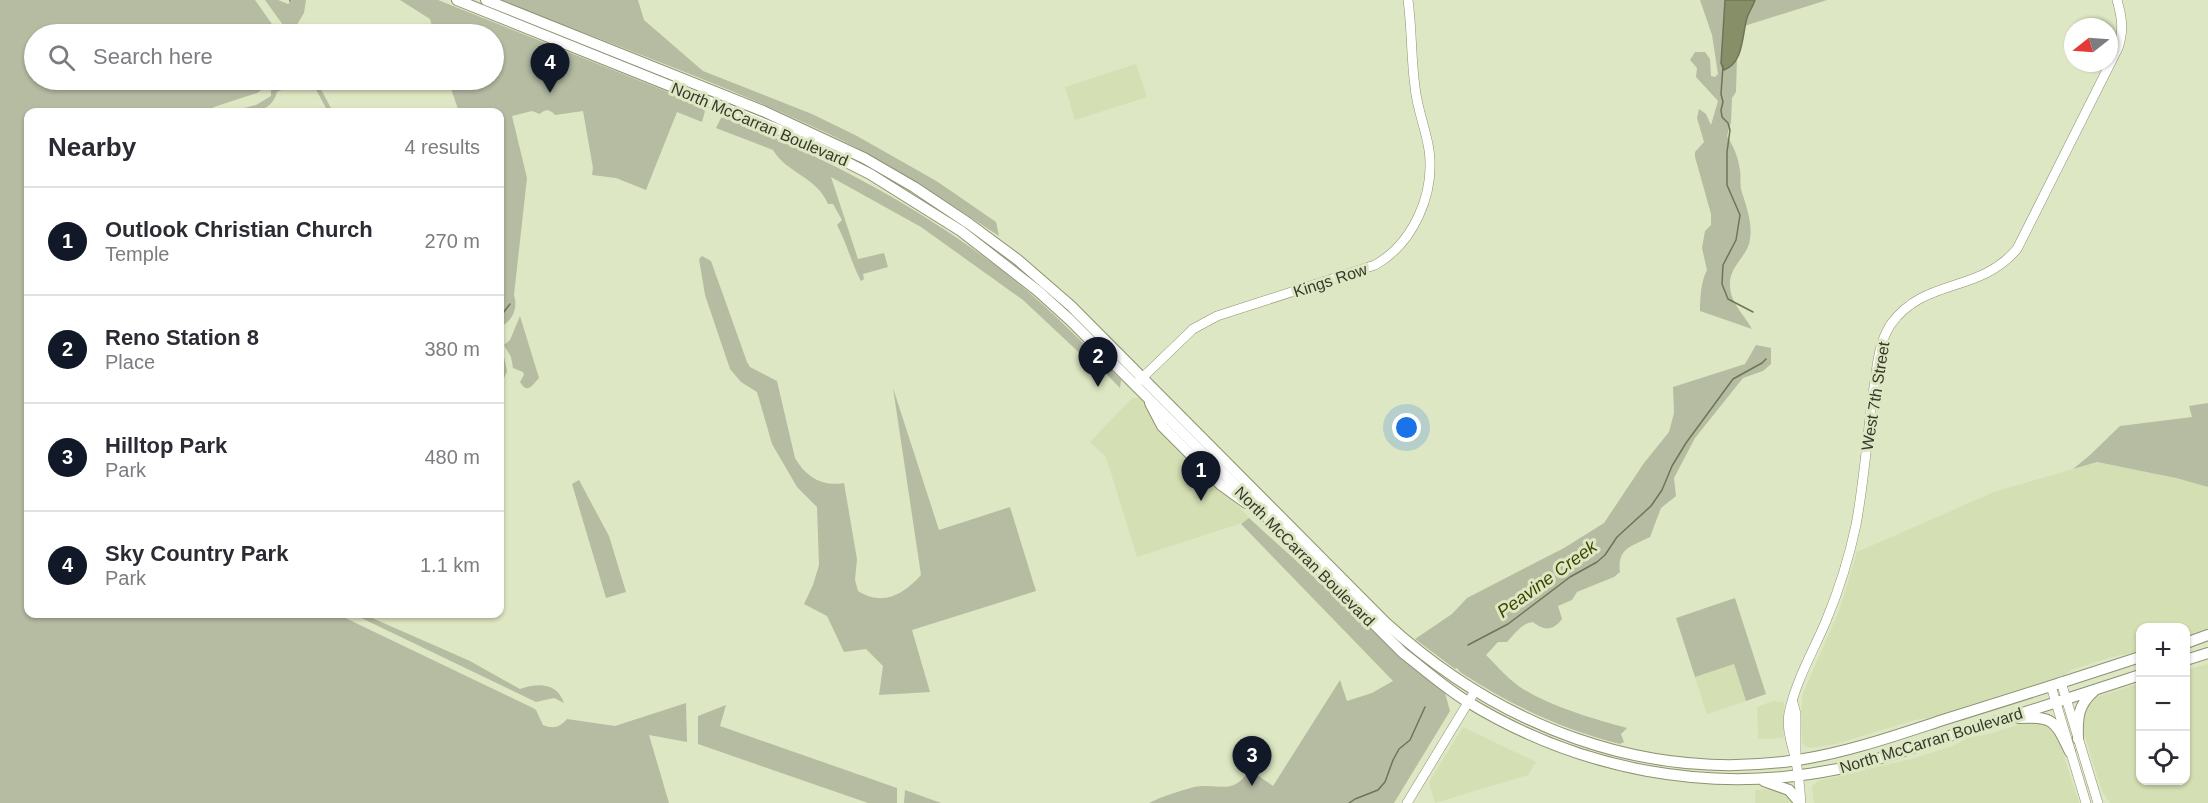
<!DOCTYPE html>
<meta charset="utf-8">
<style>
:root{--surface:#fff;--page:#f2f2f3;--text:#2b2b33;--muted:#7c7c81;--line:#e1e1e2;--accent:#111827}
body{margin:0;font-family:Helvetica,sans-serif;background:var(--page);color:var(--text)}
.controls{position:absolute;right:18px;bottom:18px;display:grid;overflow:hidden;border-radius:12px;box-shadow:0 2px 4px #0004}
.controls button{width:54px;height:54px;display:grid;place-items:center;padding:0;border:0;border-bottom:2px solid var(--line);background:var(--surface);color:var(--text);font:30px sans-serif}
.compass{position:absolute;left:2064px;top:18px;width:54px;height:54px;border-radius:50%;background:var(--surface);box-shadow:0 2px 4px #0004;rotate:253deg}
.you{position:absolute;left:1407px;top:428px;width:21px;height:21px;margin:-15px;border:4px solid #fff;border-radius:50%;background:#1a73e8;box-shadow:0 0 0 9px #1a73e833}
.badge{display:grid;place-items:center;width:39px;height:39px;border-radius:50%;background:var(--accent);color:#fff;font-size:20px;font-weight:700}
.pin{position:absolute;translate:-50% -50px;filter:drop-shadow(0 2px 3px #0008)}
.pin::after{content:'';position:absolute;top:32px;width:21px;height:18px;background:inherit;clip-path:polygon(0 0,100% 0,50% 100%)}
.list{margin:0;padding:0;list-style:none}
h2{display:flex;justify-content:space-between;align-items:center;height:78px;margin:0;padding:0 24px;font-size:26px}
h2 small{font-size:20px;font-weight:400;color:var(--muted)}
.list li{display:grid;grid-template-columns:39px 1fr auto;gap:18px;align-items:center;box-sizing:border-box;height:108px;padding:0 24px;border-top:2px solid var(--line)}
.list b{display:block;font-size:22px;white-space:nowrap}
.list p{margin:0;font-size:20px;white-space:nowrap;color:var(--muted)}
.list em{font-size:20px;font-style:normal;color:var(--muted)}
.icon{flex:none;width:33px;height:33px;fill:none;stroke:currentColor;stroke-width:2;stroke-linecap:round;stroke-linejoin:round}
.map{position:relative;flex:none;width:2208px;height:803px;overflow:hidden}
.search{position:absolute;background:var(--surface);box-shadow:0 2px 4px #0004;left:24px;top:24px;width:480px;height:66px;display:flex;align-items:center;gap:15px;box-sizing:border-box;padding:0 21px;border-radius:33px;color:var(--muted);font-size:22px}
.panel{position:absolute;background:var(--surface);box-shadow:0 2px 4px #0004;left:24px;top:108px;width:480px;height:510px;border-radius:12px}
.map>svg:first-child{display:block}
.built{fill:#d4dfb3}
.green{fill:#b5bca2}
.water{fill:#868f68;stroke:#6e7556;stroke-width:1.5}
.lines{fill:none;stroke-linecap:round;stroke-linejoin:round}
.stream{stroke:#6e7556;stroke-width:1.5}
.secondary-casing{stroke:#8b9371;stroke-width:10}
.primary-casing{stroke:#8b9371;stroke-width:12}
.secondary{stroke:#fff;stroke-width:9}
.primary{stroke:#fff;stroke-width:10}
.labels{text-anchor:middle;stroke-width:6;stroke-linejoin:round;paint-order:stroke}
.street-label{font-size:16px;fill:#36392b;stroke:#dee7c3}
.water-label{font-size:18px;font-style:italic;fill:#3b4600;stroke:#dee7c3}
</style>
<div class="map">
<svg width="2208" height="803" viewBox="0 0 2208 803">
<rect width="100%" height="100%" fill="#dee7c3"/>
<g class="built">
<polygon points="1136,64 1147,97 1075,120 1065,87"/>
<polygon points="1132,398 1139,398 1143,400 1249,518 1248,521 1137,557 1106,457 1090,442"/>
<polygon points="2097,462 2176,478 2208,487 2208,629 2186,637 2186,628 2140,628 2140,651 2111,657 2071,670 2064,675 2045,682 1939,716 1915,720 1836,744 1810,748 1803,745 1800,722 1803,693 1839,611 1857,552 1994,492"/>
<polygon points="1734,664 1746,701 1707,714 1695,677"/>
<polygon points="2208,664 2208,803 2110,803 2102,791 2081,725 2081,714 2093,698 2140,683 2140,780 2186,780 2186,670"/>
<polygon points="1773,701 1784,702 1784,738 1758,739 1757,707"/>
<polygon points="2034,720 2045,722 2058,737 2079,803 1814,803 1812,787 1818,781 1911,759 1950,747 1968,738 1992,733"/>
<polygon points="1463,727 1536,762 1528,775 1435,803 1429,782"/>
<polygon points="1780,789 1791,798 1791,803 1755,803 1755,790"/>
</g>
<g class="green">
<path d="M0 0H255L279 34H34V80H276L257 93 214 107 208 112H28V614H337L533 708 536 710 543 725C553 729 559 728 567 719L615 726 686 703 687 742 649 735 669 803H0Z"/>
<polygon points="265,0 278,0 288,4 292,0 306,0 304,13 293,31 288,32"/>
<path d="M400 0H438L698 104 705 111 702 122 677 112 646 190 616 178 592 175 593 168 583 111 555 115C550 109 545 109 540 114L532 111 512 116 527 178 514 295C518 308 513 321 500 327V112H459L448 80H494V34H434L430 19Z"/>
<path d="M501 0H638L644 20 703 71 812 114 857 136 938 182 996 222 999 236C945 201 893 165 835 137 727 85 612 45 501 0Z"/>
<path d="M1700 0H1827L1741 27 1737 56 1736 92 1732 98 1731 122 1727 136C1734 147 1738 157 1740 170 1741 177 1740 183 1741 189 1746 206 1754 225 1749 244 1744 259 1729 268 1730 285 1730 303 1744 314 1752 329L1700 311C1700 298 1701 281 1707 270L1702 248 1705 231 1711 225V214L1695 157V152L1704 142 1697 118 1699 109 1706 114 1711 125 1718 101 1696 77 1697 68 1690 60 1695 52H1705L1710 59 1711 76 1715 77 1718 74 1712 35Z"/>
<polygon points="311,80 316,80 333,112 328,112"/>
<path d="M304 82 306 83C294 96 289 85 277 92 271 115 247 113 228 112L256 105 271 96V90L279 84 293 85Z"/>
<path d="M727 117C836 162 942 218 1032 295 1063 322 1092 352 1121 380L1120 388 1090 357 1087 360 1023 300 921 227 831 177 858 259 884 253 888 267 863 274 864 279 861 281C851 262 847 244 837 225L842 220 833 204H828C816 176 786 173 773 150L716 128 721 118Z"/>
<path d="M702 256 711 261 747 362 750 367 777 381 795 458C806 477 822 487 844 483L857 559 855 580 858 591C883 607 904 594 921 575L893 388 939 530 1010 507 1036 591 912 630 930 692 879 695 883 666 866 649 844 652 827 616 804 604 813 585 819 565 817 507 797 487 772 444 757 392 741 382 730 369 705 295 699 259Z"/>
<path d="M520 316 539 378C532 385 528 395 520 382L524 375 523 372 513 368 511 357 504 345 510 340Z"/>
<path d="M1756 345 1771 348V364L1763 371 1743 378 1695 438 1674 478 1676 496 1661 508 1650 537C1632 546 1617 548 1620 572L1614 577 1577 592 1572 600 1558 606 1562 619C1553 631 1544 631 1533 622 1522 623 1515 634 1507 642H1498L1486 655C1497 666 1510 681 1523 689 1550 706 1596 720 1627 728L1621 734 1624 742 1620 744C1562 729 1510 705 1460 672L1457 668 1455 669 1415 639 1452 614 1467 598 1564 548 1604 523 1644 463 1669 432 1674 413 1673 387 1745 364Z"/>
<polygon points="500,356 504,357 507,371 500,388"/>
<polygon points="2208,403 2208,487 2176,478 2097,462 2073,469 2090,455 2120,426 2192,417 2189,406"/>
<polygon points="579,480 609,536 626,592 606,598 572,484"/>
<path d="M1249 518 1415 669 1445 693 1450 711 1394 803H1149C1163 796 1179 791 1194 787 1220 782 1231 797 1250 770L1273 786 1340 680 1347 701 1372 693 1393 681 1241 524Z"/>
<polygon points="1735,598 1766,694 1746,701 1734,664 1695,677 1676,618"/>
<path d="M353 614H363L470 661 520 689C537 683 557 682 564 703L554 698 536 702Z"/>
<polygon points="726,705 720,726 897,788 897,803 868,803 698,744 698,716"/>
<polygon points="905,790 941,803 904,803"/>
</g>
<path class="water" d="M1725 0H1755C1753 6 1749 12 1747 18 1742 34 1744 63 1724 70L1721 63Z"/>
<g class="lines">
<g class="stream">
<polyline points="290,1 290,0"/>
<polyline points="1723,66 1721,94 1723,102 1721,110 1722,117 1728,123 1730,130 1727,152 1727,185 1740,215 1736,240 1723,265 1722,284 1728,299 1753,312"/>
<polyline points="500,317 510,304"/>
<polyline points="1468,645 1508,624 1570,577 1597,562 1605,555 1617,537 1651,506 1662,490 1672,466 1686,443 1733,379 1762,363 1766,359"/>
<polyline points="1349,803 1355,799 1378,790 1385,782 1393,760 1399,749 1410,740 1425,707"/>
</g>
<defs>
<g id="secondary">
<path d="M1139 381 1193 329 1217 316 1375 265C1414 243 1435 193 1429 150 1426 129 1417 109 1415 87 1411 58 1412 29 1408 0"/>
<polyline points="2061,682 2098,803"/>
<polyline points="2051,686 2086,803"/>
<polyline points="1793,703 1796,714 1796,757"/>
<polyline points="1407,803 1475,691"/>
<path d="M1801 803C1800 789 1799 776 1796 762 1793 746 1786 731 1789 713 1796 680 1813 652 1826 621 1839 590 1849 558 1856 525 1864 482 1867 438 1873 394 1877 371 1877 345 1891 324 1925 277 1979 294 2017 249L2118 48C2124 31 2122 17 2117 0"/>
</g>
<g id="primary">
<path d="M457 0 797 137 870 174 961 231 1038 291 1070 320 1403 653C1424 669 1445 688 1468 702 1579 770 1710 795 1838 769 1875 762 1911 748 1946 737 2011 717 2076 696 2140 675"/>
<path d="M486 0 763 111 864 158 914 187 968 223 1018 260 1071 306 1386 623C1499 726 1644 783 1798 760 1849 752 1897 735 1946 719 2011 699 2076 678 2140 657"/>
<polyline points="1150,403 1162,426 1221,485 1246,503"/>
<polyline points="2186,643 2208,635"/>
<polyline points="2186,660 2208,653"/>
<path d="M2019 718C2054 716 2055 721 2070 752"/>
<path d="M2078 739C2077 718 2078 705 2094 691"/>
<polyline points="1764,781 1789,790 1800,803"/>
</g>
</defs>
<use href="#secondary" class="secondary-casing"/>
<use href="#primary" class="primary-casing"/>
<use href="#secondary" class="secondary"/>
<use href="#primary" class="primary"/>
</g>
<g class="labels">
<g class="street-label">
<text transform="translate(760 124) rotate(23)" y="6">North McCarran Boulevard</text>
<text transform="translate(1330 280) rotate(-18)" y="6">Kings Row</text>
<text transform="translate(1875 396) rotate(-81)" y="6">West 7th Street</text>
<text transform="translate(1305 556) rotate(45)" y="6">North McCarran Boulevard</text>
<text transform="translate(1931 740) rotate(-17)" y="6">North McCarran Boulevard</text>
</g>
<g class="water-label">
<text transform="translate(1547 579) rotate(-36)" y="6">Peavine Creek</text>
</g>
</g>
</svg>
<div class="controls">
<button>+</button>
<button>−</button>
<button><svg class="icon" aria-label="locate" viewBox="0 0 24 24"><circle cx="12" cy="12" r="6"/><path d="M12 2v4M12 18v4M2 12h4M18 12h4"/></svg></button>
</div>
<svg class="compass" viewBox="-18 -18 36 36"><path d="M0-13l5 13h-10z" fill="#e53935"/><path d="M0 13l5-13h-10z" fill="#7c7c81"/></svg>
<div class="you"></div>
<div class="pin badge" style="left:1201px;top:501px">1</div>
<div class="pin badge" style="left:1098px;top:387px">2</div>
<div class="pin badge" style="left:1252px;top:786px">3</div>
<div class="pin badge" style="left:550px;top:93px">4</div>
<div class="search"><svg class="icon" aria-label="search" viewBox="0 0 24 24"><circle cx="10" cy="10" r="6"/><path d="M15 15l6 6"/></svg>Search here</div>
<section class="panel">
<h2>Nearby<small>4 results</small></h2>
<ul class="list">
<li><span class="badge">1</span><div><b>Outlook Christian Church</b><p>Temple</p></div><em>270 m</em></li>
<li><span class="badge">2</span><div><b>Reno Station 8</b><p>Place</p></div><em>380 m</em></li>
<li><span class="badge">3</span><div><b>Hilltop Park</b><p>Park</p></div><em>480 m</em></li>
<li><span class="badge">4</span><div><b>Sky Country Park</b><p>Park</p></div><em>1.1 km</em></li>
</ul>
</section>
</div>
